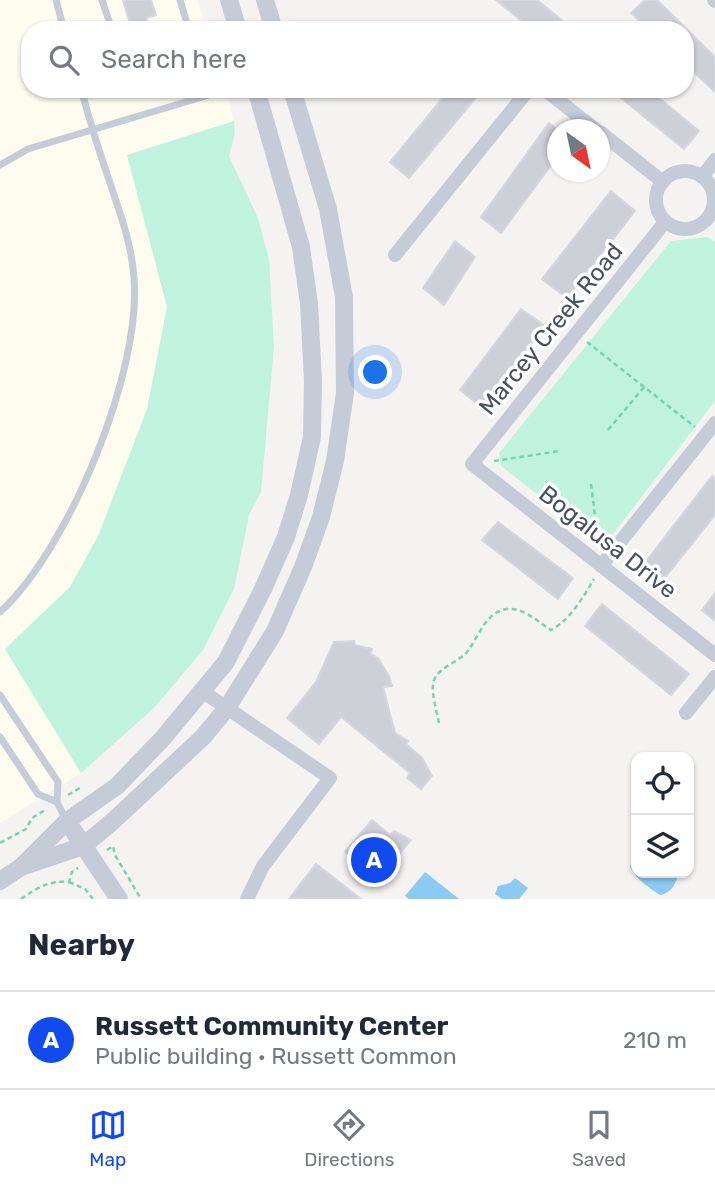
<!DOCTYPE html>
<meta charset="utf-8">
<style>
:root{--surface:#fff;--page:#f6f6f7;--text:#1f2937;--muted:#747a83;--line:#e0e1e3;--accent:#114bf0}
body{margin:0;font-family:Rubik,sans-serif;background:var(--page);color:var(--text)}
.controls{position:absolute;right:21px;bottom:21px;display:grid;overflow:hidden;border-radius:14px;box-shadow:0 2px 5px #0004}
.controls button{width:63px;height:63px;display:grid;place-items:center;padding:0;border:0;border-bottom:2px solid var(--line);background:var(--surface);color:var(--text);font:35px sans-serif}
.compass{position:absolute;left:547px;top:119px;width:63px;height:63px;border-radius:50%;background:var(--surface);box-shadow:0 2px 5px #0004;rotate:147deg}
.you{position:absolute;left:376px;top:373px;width:24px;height:24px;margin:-18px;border:5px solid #fff;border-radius:50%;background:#1a73e8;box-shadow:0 0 0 10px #1a73e833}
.badge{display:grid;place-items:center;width:46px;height:46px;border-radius:50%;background:var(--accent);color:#fff;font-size:23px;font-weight:700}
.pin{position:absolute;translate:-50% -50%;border:4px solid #fff;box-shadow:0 2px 7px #0006}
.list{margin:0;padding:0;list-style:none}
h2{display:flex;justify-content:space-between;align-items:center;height:91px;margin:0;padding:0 28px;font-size:30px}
h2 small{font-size:23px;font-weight:400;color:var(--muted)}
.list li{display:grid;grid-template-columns:46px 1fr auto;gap:21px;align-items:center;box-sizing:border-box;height:98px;padding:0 28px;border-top:2px solid var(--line)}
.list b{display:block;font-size:26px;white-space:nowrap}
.list p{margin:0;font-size:23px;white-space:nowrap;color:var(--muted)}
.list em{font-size:23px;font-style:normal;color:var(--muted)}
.icon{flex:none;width:38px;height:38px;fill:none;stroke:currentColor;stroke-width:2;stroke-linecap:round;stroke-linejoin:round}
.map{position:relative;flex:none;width:715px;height:899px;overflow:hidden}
.search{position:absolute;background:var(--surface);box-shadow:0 2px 5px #0004;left:21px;right:21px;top:21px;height:77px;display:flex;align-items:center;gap:18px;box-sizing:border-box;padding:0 24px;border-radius:28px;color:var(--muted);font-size:26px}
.sheet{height:189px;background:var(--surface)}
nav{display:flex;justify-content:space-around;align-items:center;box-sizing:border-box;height:98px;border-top:2px solid var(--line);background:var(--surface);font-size:19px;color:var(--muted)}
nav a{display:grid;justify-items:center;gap:4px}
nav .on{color:var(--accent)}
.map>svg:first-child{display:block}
.commercial{fill:#fdfcee}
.green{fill:#c0f3dd}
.water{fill:#8bcaf2}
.building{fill:#ced0d8;stroke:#d6d7de;stroke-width:2}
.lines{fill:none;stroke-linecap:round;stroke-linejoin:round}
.path{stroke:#76d3b6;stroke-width:2.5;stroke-dasharray:5 3.5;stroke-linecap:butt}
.service{stroke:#c6ccd7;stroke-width:7}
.minor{stroke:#c6ccd7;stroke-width:14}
.tertiary{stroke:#c6ccd7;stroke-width:18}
.labels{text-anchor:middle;stroke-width:7;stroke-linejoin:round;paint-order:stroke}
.street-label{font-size:24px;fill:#495161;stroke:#fff}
</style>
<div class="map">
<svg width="715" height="899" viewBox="0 0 715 899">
<rect width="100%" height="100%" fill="#f5f3f2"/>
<polygon class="commercial" points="0,0 197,0 207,30 30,30 30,89 225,89 234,121 127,155 167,307 147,409 99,534 70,587 5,649 81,773 0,823"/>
<g class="green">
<polygon points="234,121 235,133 229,156 258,218 269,259 274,347 261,492 249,515 234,589 203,650 154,708 81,773 5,649 70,587 99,534 147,409 167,307 127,155"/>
<polygon points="708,237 715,242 715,401 610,538 595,539 501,466 499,453 671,241"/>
</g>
<g class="water">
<path d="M636 856V873H680C674 884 674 892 660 895 648 887 637 880 630 867Z"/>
<polygon points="425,872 459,899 409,899 405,896"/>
<polygon points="515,878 528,888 519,899 502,899 495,894 498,886 510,883"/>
</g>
<g class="building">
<polygon points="123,0 151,0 156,15 146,18 150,30 132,30"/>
<polygon points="496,0 537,0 563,21 555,30 533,30"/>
<polygon points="645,0 657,0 715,57 715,92 685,64 685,30 649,30 631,13"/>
<polygon points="450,89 483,89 409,178 390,162"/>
<polygon points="610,89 648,89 699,131 684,149"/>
<polygon points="549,123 558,130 558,156 501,233 481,217"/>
<polygon points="611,191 635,211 567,298 542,279"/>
<polygon points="455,241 475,257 444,305 423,288"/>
<polygon points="521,309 545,326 483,408 460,390"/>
<polygon points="712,476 715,479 715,515 663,580 644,564"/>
<polygon points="498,522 573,578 558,599 482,540"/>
<polygon points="715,593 715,621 702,610"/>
<polygon points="602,604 689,674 671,695 585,626"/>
<polygon points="354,641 355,645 372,649 370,654 378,658 389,676 392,686 383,687 395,733 408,741 406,744 422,758 432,776 421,789 407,778 410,773 341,717 319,744 287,718 316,682 334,642"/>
<polygon points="372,820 390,835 394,831 411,840 372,887 360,871 363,868 345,852"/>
<polygon points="316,864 361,899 289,899"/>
</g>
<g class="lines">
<g class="path">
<polyline points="587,342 695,427"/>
<polyline points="608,430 644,387"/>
<polyline points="494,461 560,451"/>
<polyline points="591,484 599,546"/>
<path d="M439 723C437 712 432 697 433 685 434 668 458 663 467 652 479 637 485 612 507 609 523 607 538 622 551 630 569 621 584 596 594 579"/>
<polyline points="68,795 80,788"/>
<polyline points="0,843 26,829 32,818 45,810"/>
<polyline points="107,850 113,846 115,855 141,899"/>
<polyline points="69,882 85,889 93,899"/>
<path d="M21 899C37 888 49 880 69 882L72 872 78 868"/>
</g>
<g class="service">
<polyline points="56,0 64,30"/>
<polyline points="102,0 112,30"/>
<polyline points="180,0 189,30"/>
<polyline points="97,30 110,26"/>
<polyline points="0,165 28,149 229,89"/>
<path d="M0 612C69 549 142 371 134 278 132 246 121 216 111 186 100 154 90 122 81 89"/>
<polyline points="0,695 58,782 57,802 66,820"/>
<polyline points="0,737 38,794 57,802"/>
</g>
<g class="minor">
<polyline points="714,0 715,1"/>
<polyline points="468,29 469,30"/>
<polyline points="544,89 596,130"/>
<polyline points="600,132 663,182"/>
<circle cx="685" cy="200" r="29"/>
<polyline points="702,177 715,160"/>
<polyline points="665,222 472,464 715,655"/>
<polyline points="395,255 529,89"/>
<polyline points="601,566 715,423"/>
<polyline points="202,691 330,778 263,866 247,899"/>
<polyline points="686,713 715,677"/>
</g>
<g class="tertiary">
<polyline points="229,0 238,30"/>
<polyline points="265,0 274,30"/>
<polyline points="67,821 119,899"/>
<polyline points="21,867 83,846 112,822 203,737 227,708 275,631 303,567 321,517 335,461 345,393 344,297 328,209 292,89"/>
<polyline points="0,881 21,867 67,821 117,786 163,738 202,691 226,662 263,589 286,537 299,495 312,437 313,381 309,304 301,247 256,89"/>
</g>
</g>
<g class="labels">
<g class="street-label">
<text transform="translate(551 329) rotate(-51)" y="8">Marcey Creek Road</text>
<text transform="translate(608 542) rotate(38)" y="8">Bogalusa Drive</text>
</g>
</g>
</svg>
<div class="controls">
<button><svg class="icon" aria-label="locate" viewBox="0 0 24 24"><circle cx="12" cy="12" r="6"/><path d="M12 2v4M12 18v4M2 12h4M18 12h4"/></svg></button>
<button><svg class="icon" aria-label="layers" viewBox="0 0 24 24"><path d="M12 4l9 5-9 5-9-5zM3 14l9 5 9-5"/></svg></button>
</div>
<svg class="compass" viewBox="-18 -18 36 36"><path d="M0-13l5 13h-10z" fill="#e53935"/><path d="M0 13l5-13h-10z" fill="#747a83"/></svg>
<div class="you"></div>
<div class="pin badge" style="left:374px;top:860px">A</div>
<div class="search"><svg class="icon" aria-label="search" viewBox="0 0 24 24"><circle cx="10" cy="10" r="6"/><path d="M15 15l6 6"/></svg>Search here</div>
</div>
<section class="sheet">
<h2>Nearby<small></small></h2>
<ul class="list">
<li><span class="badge">A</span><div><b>Russett Community Center</b><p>Public building · Russett Common</p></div><em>210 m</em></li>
</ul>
</section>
<nav>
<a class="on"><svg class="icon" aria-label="map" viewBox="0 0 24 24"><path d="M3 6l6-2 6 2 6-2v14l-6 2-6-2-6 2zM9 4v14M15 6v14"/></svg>Map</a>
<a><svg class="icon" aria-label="directions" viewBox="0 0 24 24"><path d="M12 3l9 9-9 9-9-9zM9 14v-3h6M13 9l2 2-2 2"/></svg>Directions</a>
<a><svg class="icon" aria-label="saved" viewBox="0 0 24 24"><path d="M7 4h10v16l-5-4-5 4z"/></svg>Saved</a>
</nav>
